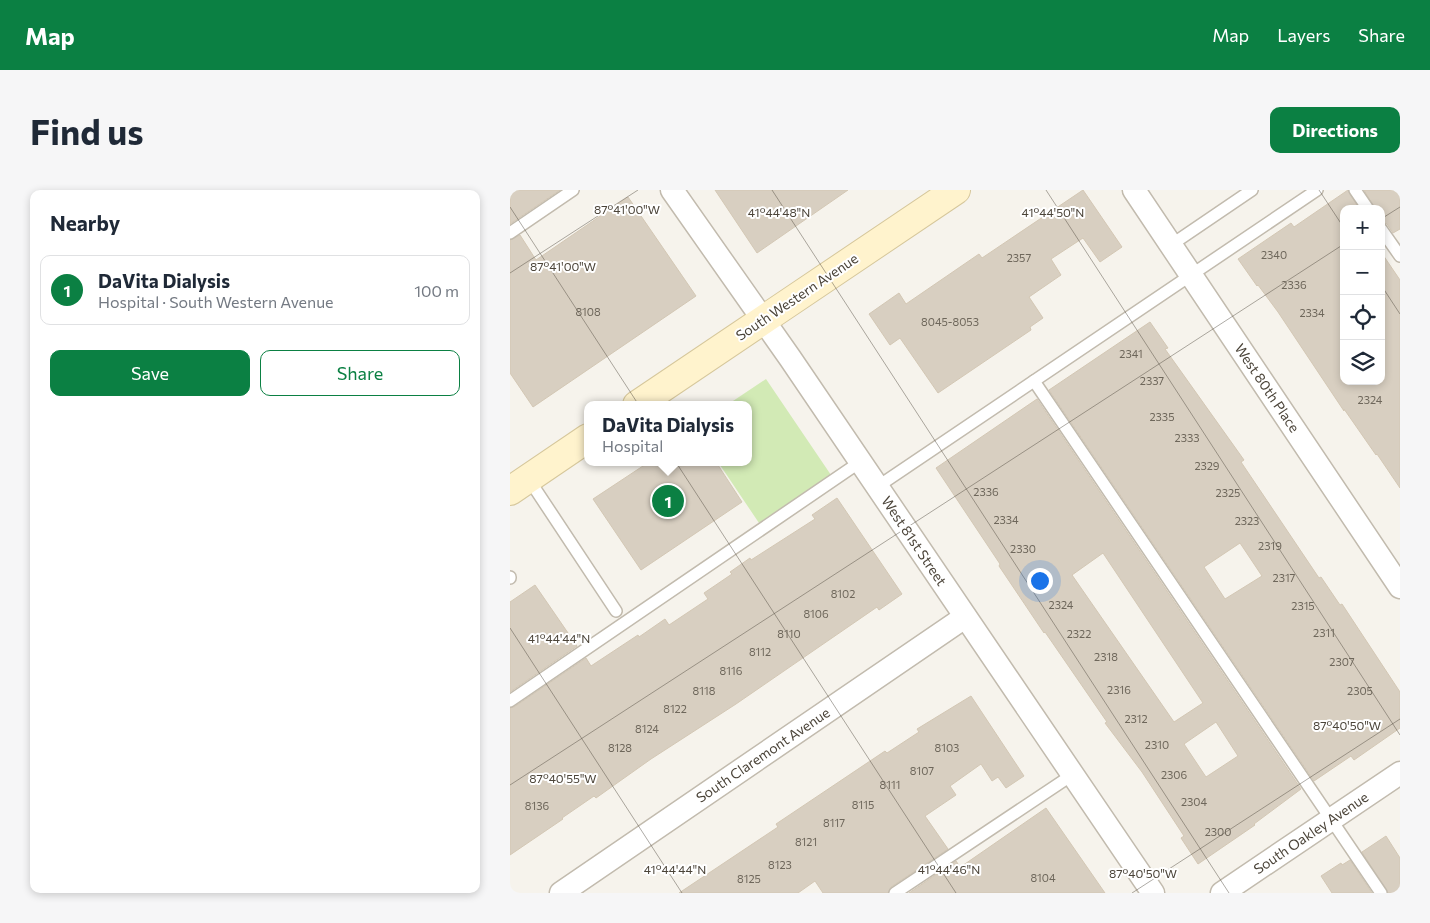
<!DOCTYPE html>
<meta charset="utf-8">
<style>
:root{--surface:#fff;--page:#f6f6f7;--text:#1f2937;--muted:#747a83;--line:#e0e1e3;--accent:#0b8043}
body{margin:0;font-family:Commissioner,sans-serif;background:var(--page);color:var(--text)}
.controls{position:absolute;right:15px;top:15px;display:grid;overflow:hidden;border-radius:10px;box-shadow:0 2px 8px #0003}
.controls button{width:45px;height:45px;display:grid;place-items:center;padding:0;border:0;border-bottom:1px solid var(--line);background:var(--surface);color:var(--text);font:25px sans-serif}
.you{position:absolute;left:529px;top:390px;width:18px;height:18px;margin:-12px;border:4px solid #fff;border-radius:50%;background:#1a73e8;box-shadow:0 0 0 8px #1a73e833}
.badge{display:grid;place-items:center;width:32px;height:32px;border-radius:50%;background:var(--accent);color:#fff;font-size:16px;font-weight:700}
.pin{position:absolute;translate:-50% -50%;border:2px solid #fff;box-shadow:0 1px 5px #0006}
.popup{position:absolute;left:74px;top:211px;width:168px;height:65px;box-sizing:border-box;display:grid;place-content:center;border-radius:10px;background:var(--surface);filter:drop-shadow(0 1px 4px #0005);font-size:16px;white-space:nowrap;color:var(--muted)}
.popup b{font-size:19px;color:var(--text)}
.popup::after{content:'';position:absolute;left:50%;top:100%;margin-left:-10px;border:10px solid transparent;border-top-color:var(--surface)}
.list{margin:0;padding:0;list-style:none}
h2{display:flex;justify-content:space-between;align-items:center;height:65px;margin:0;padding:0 20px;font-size:21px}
h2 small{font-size:16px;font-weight:400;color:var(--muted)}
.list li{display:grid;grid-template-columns:32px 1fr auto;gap:15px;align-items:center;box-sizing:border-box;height:70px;margin:0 10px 10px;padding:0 10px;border:1px solid var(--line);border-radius:10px}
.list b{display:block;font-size:19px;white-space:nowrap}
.list p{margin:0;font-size:16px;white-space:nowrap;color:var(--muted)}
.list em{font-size:16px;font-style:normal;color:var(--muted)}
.actions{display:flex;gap:10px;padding:15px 20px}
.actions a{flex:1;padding:11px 0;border:1px solid var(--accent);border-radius:10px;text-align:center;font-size:18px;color:var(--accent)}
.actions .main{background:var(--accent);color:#fff}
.icon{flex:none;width:28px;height:28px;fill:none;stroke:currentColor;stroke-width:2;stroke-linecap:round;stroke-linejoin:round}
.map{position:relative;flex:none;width:890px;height:703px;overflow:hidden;border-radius:10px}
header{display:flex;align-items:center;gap:30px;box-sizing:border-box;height:70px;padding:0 25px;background:var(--accent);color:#fff}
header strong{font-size:24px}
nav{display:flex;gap:28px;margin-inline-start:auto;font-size:18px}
.intro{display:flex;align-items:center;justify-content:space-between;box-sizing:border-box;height:120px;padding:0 30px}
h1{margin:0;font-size:35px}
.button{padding:12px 22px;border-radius:10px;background:var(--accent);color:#fff;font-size:18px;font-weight:700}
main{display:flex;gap:30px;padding:0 30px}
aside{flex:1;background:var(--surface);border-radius:10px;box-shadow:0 2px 8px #0003}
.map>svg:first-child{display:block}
.green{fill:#d2eab5}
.building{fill:#d8cfc1;stroke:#d3c7b4;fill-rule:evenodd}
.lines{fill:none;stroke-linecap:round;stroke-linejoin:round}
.service-casing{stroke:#c2bbae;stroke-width:14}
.minor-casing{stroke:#c2bbae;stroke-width:25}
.secondary-casing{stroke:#d6c79b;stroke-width:30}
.service{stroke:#fff;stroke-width:11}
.minor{stroke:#fff;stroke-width:22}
.secondary{stroke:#fff3cd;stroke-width:28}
.ticks{fill:none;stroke:#4b4439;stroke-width:1;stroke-opacity:0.45}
.labels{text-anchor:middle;stroke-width:4;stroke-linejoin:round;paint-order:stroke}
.number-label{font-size:11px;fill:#6e675b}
.street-label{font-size:14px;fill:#4b4439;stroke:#fff}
.ticks-label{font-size:12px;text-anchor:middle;fill:#4b4439;stroke:#fff;stroke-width:4;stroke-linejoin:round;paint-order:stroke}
</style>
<header>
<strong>Map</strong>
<nav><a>Map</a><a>Layers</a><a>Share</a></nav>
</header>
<div class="intro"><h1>Find us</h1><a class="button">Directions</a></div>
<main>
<aside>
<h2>Nearby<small></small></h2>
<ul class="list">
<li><span class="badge">1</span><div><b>DaVita Dialysis</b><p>Hospital · South Western Avenue</p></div><em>100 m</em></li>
</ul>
<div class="actions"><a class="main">Save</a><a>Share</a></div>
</aside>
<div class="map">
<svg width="890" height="703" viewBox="0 0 890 703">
<rect width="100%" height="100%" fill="#f6f3ec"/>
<polygon class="green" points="256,189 321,285 249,333 208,272 238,272 238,215 217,215"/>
<g class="building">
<polygon points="0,0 50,0 0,34"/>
<polygon points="205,0 338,0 247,63"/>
<polygon points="573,0 612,57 590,72 573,48 541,69 551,85 519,107 533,128 520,137 521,140 428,203 390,148 380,155 359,124 389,103 396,114 469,64 472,68"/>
<polygon points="838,0 849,19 834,19 834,191 871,191 871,62 890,90 890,298 867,264 866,265 834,219 834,221 768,122 748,95 747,96 728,69 781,33 784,37"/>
<polygon points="854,0 890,0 890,39 883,43 877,34 871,32 871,19 865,19"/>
<polygon points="118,7 186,106 23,217 0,183 0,50 10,45 26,70"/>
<path d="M640 132 658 158 655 159 734 270 731 272 809 388 811 387 830 415 832 414 890 502V538L844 570 841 566 804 591 539 200ZM730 353 752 386 715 409 694 377Z"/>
<path d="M527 209 791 599 744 634 745 635 688 674 671 648 674 646 632 582 595 533 597 532 535 442 534 443 489 376 490 374 426 278ZM593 363 693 513 664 532 562 385ZM706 532 728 566 696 587 674 554Z"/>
<polygon points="139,272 206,272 232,312 131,380 83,309"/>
<polygon points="327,308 392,404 369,420 367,417 226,514 141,569 86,608 84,606 52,628 53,629 0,665 0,518 4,517 76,468 81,476 128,445 129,447 155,429 159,435 198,409 194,403 222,384 220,382 240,368 241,370 305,329 302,325"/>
<polygon points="25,395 67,456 0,502 0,412"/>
<polygon points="461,506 514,586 496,598 488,587 482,591 471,574 440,596 446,605 415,626 438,659 381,697 378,703 313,703 305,691 288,703 169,703 268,637 266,634 375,561 377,563 409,542 407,539"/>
<polygon points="536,618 595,703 399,703 446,671 450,677 452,676"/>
<polygon points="876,646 890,668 890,703 878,703 852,662"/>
<polygon points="840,670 862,703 822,703 811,686 831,673 832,675"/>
</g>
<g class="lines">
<defs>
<g id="service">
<polyline points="845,0 858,19"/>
<polyline points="871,39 890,66"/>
<polyline points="0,43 63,0"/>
<polyline points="661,55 742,0"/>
<polyline points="524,191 871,703"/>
<polyline points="18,288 106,421"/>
<polyline points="367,297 807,0"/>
<polyline points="0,387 0,388"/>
<polyline points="0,511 350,272"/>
<polyline points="385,703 562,585"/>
</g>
<g id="minor">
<polyline points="162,0 280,168 643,703"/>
<polyline points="624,0 890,397"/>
<polyline points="51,703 455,427"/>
<polyline points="712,703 890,583"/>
</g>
<g id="secondary">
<polyline points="127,215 446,0"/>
<polyline points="0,301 78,248"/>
</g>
</defs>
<use href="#service" class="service-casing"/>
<use href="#minor" class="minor-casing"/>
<use href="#secondary" class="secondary-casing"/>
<use href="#service" class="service"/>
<use href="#minor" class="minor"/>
<use href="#secondary" class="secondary"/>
</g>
<path class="ticks" d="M262 0 719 703M536 0 890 545M809 0 834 38M0 17 446 703M871 29 890 17M0 83 128 0M871 95 890 124M0 438 172 703M0 595 834 54M622 703 890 529"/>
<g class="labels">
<g class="number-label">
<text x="764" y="69">2340</text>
<text x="509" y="72">2357</text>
<text x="784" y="99">2336</text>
<text x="78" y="126">8108</text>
<text x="802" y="127">2334</text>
<text x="440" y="136">8045-8053</text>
<text x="621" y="168">2341</text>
<text x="642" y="195">2337</text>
<text x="860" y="214">2324</text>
<text x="652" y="231">2335</text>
<text x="677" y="252">2333</text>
<text x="697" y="280">2329</text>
<text x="476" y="306">2336</text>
<text x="718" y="307">2325</text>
<text x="496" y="334">2334</text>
<text x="737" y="335">2323</text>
<text x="760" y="360">2319</text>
<text x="513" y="363">2330</text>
<text x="774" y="392">2317</text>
<text x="333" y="408">8102</text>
<text x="551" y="419">2324</text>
<text x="793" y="420">2315</text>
<text x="306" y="428">8106</text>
<text x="814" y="447">2311</text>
<text x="279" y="448">8110</text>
<text x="569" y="448">2322</text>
<text x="250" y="466">8112</text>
<text x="596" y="471">2318</text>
<text x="832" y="476">2307</text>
<text x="221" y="485">8116</text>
<text x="609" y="504">2316</text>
<text x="194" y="505">8118</text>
<text x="850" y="505">2305</text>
<text x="165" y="523">8122</text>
<text x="626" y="533">2312</text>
<text x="137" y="543">8124</text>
<text x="647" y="559">2310</text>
<text x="110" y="562">8128</text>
<text x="437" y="562">8103</text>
<text x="412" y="585">8107</text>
<text x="664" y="589">2306</text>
<text x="380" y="599">8111</text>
<text x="684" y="616">2304</text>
<text x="353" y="619">8115</text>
<text x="27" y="620">8136</text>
<text x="324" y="637">8117</text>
<text x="708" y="646">2300</text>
<text x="296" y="656">8121</text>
<text x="270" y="679">8123</text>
<text x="533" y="692">8104</text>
<text x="239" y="693">8125</text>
</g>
<g class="street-label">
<text transform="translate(287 107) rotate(-34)" y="5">South Western Avenue</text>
<text transform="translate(757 198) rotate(56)" y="5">West 80th Place</text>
<text transform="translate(404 351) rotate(56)" y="5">West 81st Street</text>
<text transform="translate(253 565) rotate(-34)" y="5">South Claremont Avenue</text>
<text transform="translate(801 643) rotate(-34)" y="5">South Oakley Avenue</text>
</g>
</g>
<g class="ticks-label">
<text x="117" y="24">87°41'00"W</text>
<text x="269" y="27">41°44'48"N</text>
<text x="543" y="27">41°44'50"N</text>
<text x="53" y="81">87°41'00"W</text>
<text x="49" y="453">41°44'44"N</text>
<text x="837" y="540">87°40'50"W</text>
<text x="53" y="593">87°40'55"W</text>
<text x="165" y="684">41°44'44"N</text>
<text x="439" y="684">41°44'46"N</text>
<text x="633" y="688">87°40'50"W</text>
</g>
</svg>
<div class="controls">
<button>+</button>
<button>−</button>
<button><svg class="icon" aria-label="locate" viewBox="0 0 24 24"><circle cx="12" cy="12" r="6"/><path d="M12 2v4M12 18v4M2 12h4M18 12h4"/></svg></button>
<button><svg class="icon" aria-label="layers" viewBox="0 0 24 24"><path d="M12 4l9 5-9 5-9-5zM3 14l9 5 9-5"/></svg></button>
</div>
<div class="you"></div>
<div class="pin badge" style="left:158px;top:311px">1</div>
<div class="popup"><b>DaVita Dialysis</b>Hospital</div>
</div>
</main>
